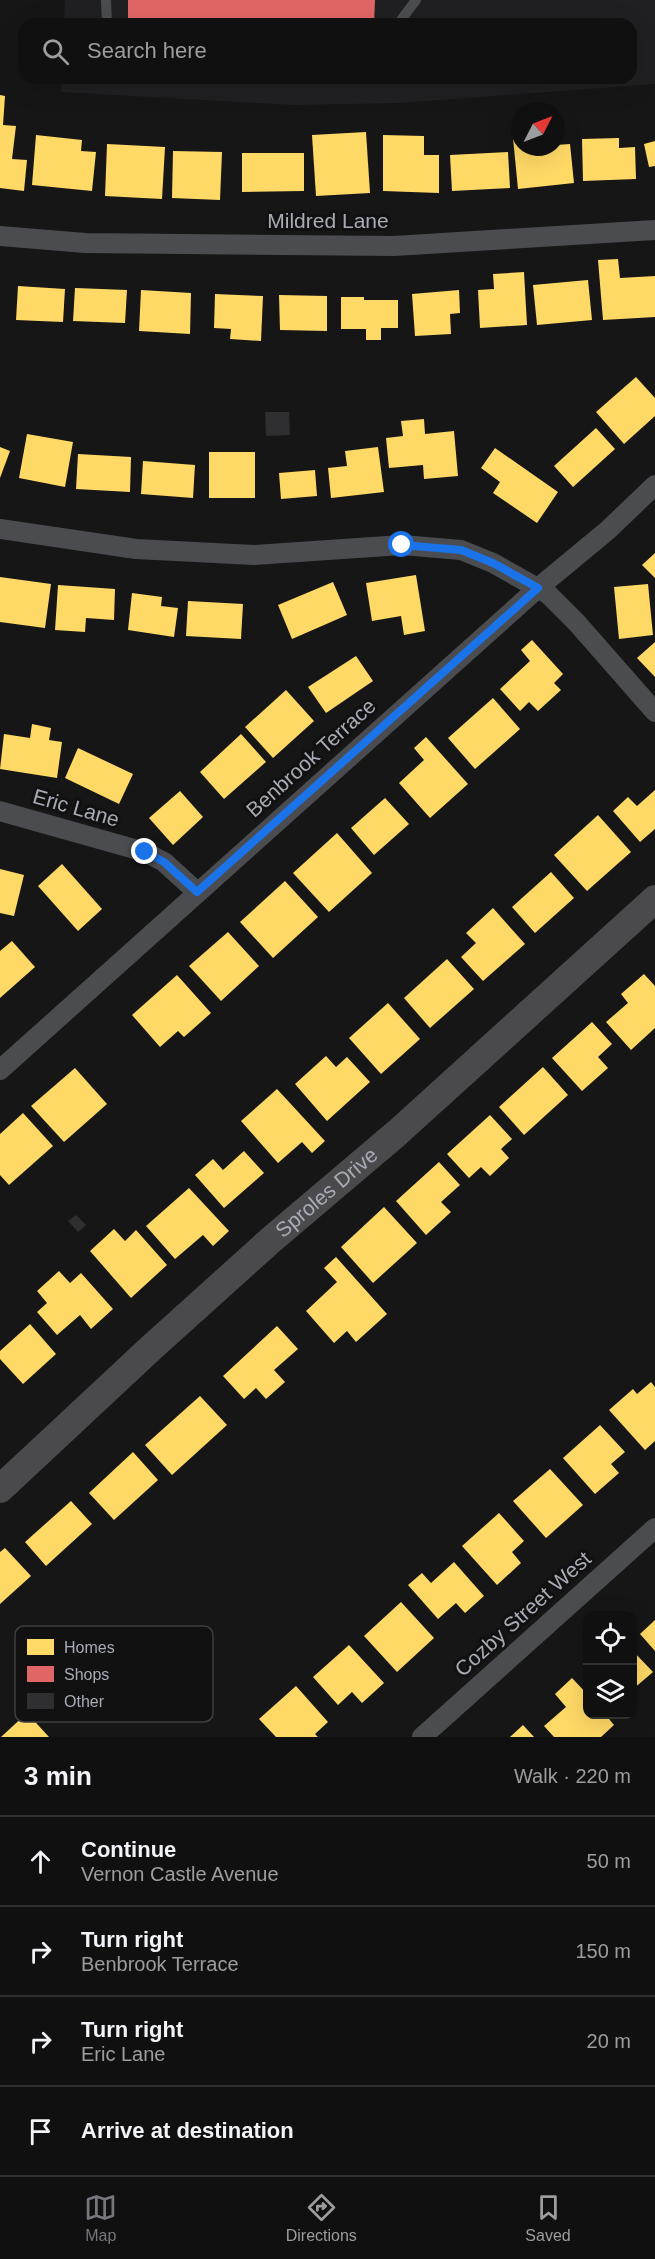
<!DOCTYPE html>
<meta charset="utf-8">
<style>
:root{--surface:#101011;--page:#1e1e1f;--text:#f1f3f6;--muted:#9c9d9f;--line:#303031;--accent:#76777e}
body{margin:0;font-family:Helvetica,sans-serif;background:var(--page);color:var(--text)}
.controls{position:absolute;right:18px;bottom:18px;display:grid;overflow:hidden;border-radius:12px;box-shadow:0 6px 24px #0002}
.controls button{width:54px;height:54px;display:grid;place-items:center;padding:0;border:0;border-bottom:2px solid var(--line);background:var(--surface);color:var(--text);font:30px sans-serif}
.compass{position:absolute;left:511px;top:102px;width:54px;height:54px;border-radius:50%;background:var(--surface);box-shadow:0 6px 24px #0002;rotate:48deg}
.stop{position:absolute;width:18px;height:18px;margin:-14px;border:4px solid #1a73e8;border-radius:50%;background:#fff}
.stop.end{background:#1a73e8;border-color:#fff;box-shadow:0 2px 6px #0008}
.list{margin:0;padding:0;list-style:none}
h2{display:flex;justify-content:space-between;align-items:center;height:78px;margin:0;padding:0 24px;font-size:26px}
h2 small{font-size:20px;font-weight:400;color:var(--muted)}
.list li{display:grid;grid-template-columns:39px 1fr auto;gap:18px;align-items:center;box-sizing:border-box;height:90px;padding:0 24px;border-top:2px solid var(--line)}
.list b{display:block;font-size:22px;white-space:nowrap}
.list p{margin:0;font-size:20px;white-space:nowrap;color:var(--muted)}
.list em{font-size:20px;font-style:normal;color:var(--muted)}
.icon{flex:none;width:33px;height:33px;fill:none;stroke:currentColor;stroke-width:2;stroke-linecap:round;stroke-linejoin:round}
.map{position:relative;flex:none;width:655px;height:1737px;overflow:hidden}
.search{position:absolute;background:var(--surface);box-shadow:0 6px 24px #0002;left:18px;right:18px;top:18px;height:66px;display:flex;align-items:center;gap:15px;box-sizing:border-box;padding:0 21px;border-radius:18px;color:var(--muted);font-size:22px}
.sheet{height:438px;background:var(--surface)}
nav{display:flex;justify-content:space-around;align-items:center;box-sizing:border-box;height:84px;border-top:2px solid var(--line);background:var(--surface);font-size:16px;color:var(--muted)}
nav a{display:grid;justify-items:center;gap:3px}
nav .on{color:var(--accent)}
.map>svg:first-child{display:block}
.built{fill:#202022}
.homes{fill:#ffd966}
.shops{fill:#e06666}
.building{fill:#2f2f31}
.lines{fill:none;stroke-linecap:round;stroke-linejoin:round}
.lane{stroke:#4b4c4f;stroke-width:10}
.street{stroke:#4b4c4f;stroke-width:20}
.secondary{stroke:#4a4a4d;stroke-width:28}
.route{stroke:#1a73e8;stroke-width:8}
.labels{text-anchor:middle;stroke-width:6;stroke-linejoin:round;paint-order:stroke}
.street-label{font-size:21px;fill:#a9abb6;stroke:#111112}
.key{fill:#111112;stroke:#3f3f43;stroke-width:1.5}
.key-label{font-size:16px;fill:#a9abb6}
</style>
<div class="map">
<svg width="655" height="1737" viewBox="0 0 655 1737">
<rect width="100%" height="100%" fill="#161617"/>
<polygon class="built" points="65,0 655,0 655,84 400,103 294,105 61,92 62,78 631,78 631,24 64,24"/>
<g class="homes">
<polygon points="0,95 5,96 3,125 16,126 12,159 27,160 24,191 0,188"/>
<polygon points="366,132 370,193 316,196 312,135"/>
<polygon points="36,135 82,140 81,151 96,152 92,191 32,185"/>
<polygon points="383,135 424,136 424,155 439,155 439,193 383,191"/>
<polygon points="520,137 520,147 556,147 556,145 570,144 574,183 518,189 513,138"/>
<polygon points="619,138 619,148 635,147 636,179 583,181 582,139"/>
<polygon points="655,141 655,166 649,167 644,144"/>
<polygon points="107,144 165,147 162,199 105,196"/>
<polygon points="173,151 222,152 220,200 172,198"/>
<polygon points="508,152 510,188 452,191 450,155"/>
<polygon points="242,153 304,153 304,191 242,192"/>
<polygon points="618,259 620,278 655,276 655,317 603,320 598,260"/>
<polygon points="524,272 527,325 480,328 478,290 494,289 493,274"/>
<polygon points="588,280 592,320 537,325 533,285"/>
<polygon points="18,286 65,289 63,322 16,320"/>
<polygon points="75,288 127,290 125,323 73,321"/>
<polygon points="141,290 191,293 190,334 139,331"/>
<polygon points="459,290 460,313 450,314 451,334 415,336 412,294"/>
<polygon points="215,294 263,296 261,341 230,339 231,329 214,328"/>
<polygon points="279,295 327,296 327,331 280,330"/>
<polygon points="341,297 364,297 364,300 398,300 398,328 381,328 381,340 366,340 366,329 341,329"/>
<polygon points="636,377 655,398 655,416 624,444 596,412"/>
<polygon points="424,419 425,434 454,431 458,476 424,479 423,465 389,468 386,438 403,436 401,421"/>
<polygon points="596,428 615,449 573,487 554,466"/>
<polygon points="27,434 73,442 65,487 19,478"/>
<polygon points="0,447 10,451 0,478"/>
<polygon points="378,447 384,492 331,498 328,468 347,466 345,451"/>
<polygon points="495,448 558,492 537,523 493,493 500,482 481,468"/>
<rect x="209" y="452" width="46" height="46"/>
<polygon points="78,454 131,457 130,492 76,489"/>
<polygon points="143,461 195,465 193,498 141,494"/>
<polygon points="315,470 317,496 281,499 279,473"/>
<polygon points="655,553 655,578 642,565"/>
<polygon points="416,575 425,631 404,635 401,616 372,621 366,583"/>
<polygon points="0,577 51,584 45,628 0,622"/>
<polygon points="333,582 347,615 292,639 278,605"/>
<polygon points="648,584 653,635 619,639 614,587"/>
<polygon points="58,585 115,589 114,620 86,618 85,632 55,630"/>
<polygon points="132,593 162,597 161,606 178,608 174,637 128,630"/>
<polygon points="188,601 243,604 241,639 186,636"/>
<polygon points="532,640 563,674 554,683 561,690 538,711 529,702 520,711 500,689 530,661 521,650"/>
<polygon points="655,642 655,677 637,658"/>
<polygon points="356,656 373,681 326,713 308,687"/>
<polygon points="286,690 314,721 273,758 245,727"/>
<polygon points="493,698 520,729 475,769 448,738"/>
<polygon points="32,724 51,728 49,740 62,742 57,778 0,769 4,734 30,738"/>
<polygon points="241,734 266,762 224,799 200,772"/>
<polygon points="426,737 468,784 430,818 399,783 424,760 414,748"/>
<polygon points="78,748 133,774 119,804 65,778"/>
<polygon points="655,790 655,829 640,842 613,811 628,797 637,806"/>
<polygon points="180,791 203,817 173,845 149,818"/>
<polygon points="385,798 409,824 374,855 351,828"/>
<polygon points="598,815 631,852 587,891 554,855"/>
<polygon points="337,833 372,873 329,912 293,873"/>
<polygon points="62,864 102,909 78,931 38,886"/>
<polygon points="0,869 24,875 14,916 0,913"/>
<polygon points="551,872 574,898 535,933 512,907"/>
<polygon points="285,881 318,917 273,958 240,922"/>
<polygon points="493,908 525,944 483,981 461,957 476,943 466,933"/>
<polygon points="228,932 259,966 221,1001 189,966"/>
<polygon points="12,941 35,967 0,998 0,951"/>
<polygon points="447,959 474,989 430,1028 404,998"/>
<polygon points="644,974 655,986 655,1028 631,1050 606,1022 628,1003 621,994"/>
<polygon points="177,975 211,1013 184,1037 178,1031 160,1047 132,1015"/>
<polygon points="388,1003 420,1039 381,1074 349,1038"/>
<polygon points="592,1022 612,1044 598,1057 608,1068 582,1091 552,1058"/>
<polygon points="326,1056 336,1067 347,1057 370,1082 327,1121 295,1084"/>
<polygon points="543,1067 568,1095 524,1135 499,1107"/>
<polygon points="75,1068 107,1104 64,1142 31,1106"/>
<polygon points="277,1089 325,1141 312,1153 302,1142 278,1163 241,1121"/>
<polygon points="23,1113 53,1146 9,1185 0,1175 0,1134"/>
<polygon points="490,1115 512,1139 501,1149 509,1158 490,1176 481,1167 469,1178 447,1154"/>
<polygon points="244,1151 264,1173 224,1208 195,1175 213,1159 223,1170"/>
<polygon points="439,1162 460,1185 441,1202 451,1212 426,1235 396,1201"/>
<polygon points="189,1188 229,1231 213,1246 203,1235 175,1259 146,1226"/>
<polygon points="384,1207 417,1243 373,1283 341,1247"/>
<polygon points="114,1229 125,1241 136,1230 167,1265 131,1298 90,1251"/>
<polygon points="336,1257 387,1314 356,1342 347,1331 334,1343 306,1311 337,1282 324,1268"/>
<polygon points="59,1271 70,1283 81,1273 113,1309 91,1329 80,1315 57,1335 37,1312 47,1303 37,1291"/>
<polygon points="30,1324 56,1354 23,1384 0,1359 0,1351"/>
<polygon points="277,1326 298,1349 274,1370 285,1382 266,1399 256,1388 244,1399 223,1376"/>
<polygon points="651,1382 655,1387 655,1441 645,1450 609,1410 633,1389 637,1394"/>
<polygon points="200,1396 227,1425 172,1475 145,1445"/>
<polygon points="600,1425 625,1452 611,1464 619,1473 595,1494 563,1458"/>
<polygon points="133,1452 158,1480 114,1520 89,1493"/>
<polygon points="550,1469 583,1505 546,1538 513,1501"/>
<polygon points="71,1501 92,1524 46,1566 25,1542"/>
<polygon points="499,1513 524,1541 512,1552 521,1563 497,1585 462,1546"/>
<polygon points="5,1548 31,1576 0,1604 0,1552"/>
<polygon points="454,1562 484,1596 465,1613 456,1603 438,1619 408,1585 422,1573 431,1583"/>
<polygon points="401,1602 434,1638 397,1672 364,1636"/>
<polygon points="655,1620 655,1651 640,1634"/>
<polygon points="349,1645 384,1683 362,1703 352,1692 338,1705 313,1677"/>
<polygon points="632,1650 653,1672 632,1690"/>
<polygon points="572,1678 588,1695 588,1714 605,1714 614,1725 601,1737 554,1737 544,1726 566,1707 555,1694"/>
<polygon points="296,1686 328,1722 315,1734 318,1737 276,1737 259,1719"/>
<polygon points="27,1713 49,1737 1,1737"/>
<polygon points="523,1725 534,1737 510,1737"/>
</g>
<polygon class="shops" points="128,0 375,0 374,24 128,23"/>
<g class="building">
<polygon points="265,412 289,412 290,435 266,436"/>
<polygon points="76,1215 86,1225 78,1232 68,1221"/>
</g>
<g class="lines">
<g class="lane">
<polyline points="106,0 107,24"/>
<polyline points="398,24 416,0"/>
</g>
<g class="street">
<polyline points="0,236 85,243 394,246 655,230"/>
<polyline points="0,529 136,549 254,555 402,545 461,550 493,563 548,594 577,623 655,712"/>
<polyline points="0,811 145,852 164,862 197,892"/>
<polyline points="0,1070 538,588 608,530 655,485"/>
<polyline points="422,1737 655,1528"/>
</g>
<path class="secondary" id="s1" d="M0 1489 151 1348 272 1239 397 1133 655 899"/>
</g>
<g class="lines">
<polyline class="route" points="145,852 164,862 197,892 538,588 493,563 461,550 402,545"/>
</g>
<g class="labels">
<g class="street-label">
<text x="328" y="228">Mildred Lane</text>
<text transform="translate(311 758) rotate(-42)" y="7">Benbrook Terrace</text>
<text transform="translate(76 808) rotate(16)" y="7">Eric Lane</text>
<text dy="7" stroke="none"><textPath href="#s1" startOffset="441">Sproles Drive</textPath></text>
<text transform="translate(523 1614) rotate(-42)" y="7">Cozby Street West</text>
</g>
</g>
<rect x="15" y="1626" width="198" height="96" rx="9" class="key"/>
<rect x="27" y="1639" width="27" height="16" fill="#ffd966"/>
<rect x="27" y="1666" width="27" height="16" fill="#e06666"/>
<rect x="27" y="1693" width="27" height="16" fill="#2f2f31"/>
<g class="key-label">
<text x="64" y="1653">Homes</text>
<text x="64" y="1680">Shops</text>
<text x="64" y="1707">Other</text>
</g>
</svg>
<div class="controls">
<button><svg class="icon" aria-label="locate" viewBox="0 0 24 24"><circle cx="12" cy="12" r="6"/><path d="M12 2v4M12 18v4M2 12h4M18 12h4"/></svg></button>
<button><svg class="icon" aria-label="layers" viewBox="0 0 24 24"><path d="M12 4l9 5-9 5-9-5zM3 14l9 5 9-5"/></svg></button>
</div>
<svg class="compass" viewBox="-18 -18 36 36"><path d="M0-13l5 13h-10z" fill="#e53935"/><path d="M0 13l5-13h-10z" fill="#9c9d9f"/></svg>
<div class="stop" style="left:402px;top:545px"></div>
<div class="stop end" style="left:145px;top:852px"></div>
<div class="search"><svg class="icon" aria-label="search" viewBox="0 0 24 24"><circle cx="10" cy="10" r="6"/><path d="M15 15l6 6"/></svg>Search here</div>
</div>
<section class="sheet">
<h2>3 min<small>Walk · 220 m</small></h2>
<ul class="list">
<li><svg class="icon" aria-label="ahead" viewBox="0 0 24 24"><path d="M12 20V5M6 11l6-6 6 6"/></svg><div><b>Continue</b><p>Vernon Castle Avenue</p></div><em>50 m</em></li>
<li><svg class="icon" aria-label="right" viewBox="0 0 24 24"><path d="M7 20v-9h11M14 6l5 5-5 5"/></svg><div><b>Turn right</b><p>Benbrook Terrace</p></div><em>150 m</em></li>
<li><svg class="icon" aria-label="right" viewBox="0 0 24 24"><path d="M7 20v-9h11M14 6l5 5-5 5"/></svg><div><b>Turn right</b><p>Eric Lane</p></div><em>20 m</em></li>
<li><svg class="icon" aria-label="arrive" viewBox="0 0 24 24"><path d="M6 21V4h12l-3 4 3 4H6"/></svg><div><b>Arrive at destination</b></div></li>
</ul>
</section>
<nav>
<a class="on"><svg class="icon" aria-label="map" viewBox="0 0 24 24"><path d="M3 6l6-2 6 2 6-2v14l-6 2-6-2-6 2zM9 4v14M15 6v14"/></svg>Map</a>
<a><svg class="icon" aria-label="directions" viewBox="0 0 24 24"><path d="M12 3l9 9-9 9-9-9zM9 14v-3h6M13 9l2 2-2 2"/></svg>Directions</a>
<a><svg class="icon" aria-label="saved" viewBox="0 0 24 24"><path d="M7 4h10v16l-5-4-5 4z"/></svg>Saved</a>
</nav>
